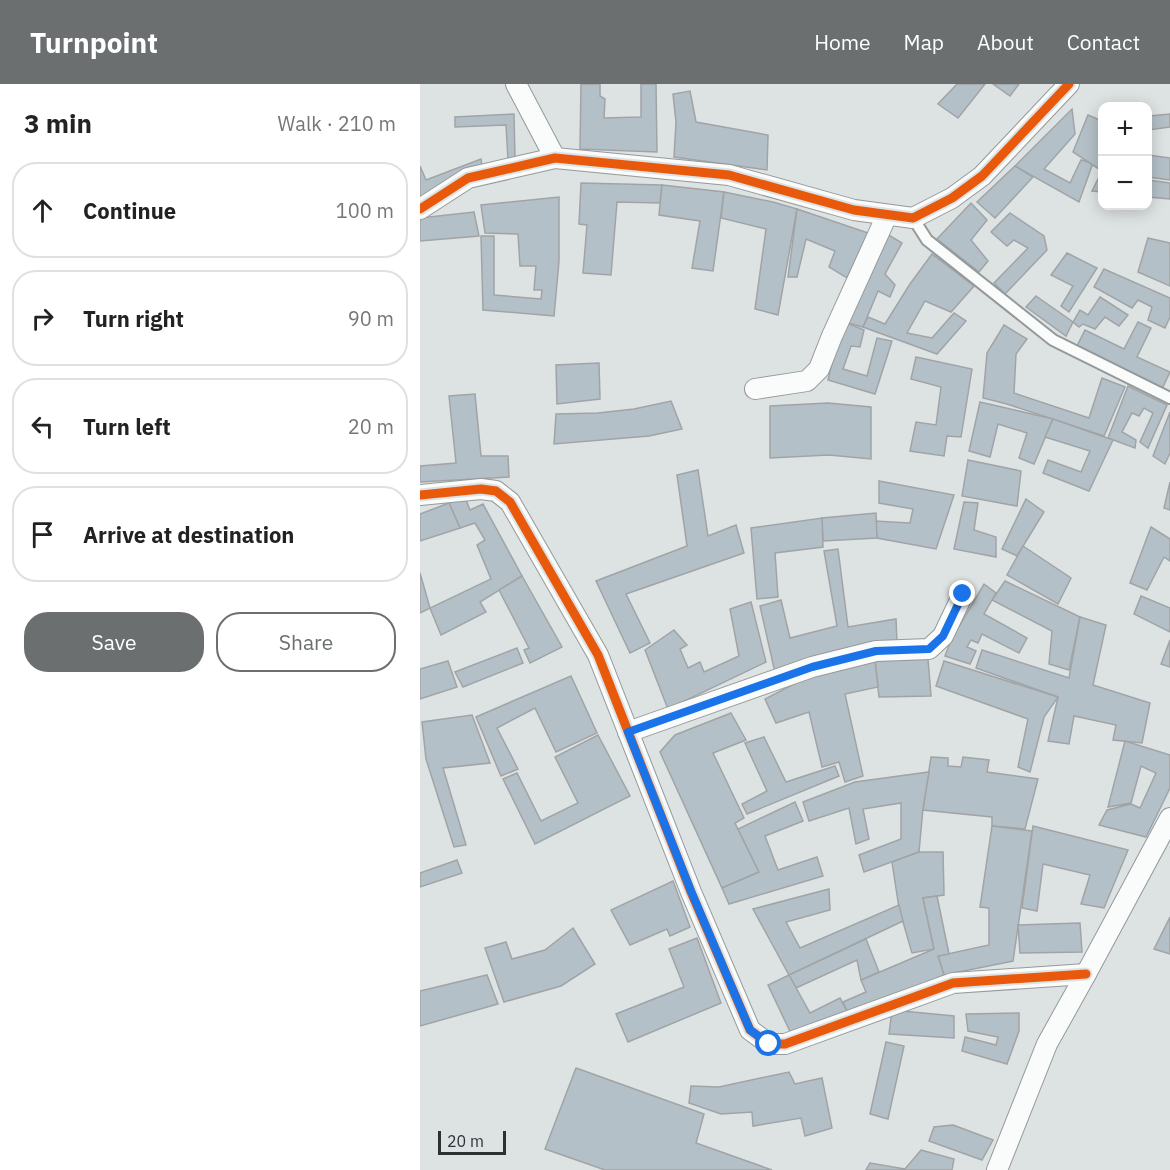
<!DOCTYPE html>
<meta charset="utf-8">
<style>
:root{--surface:#fff;--page:#f2f2f2;--text:#222;--muted:#767676;--line:#e0e0e0;--accent:#6b6f70}
body{margin:0;font-family:"IBM Plex Sans",sans-serif;background:var(--page);color:var(--text)}
.controls{position:absolute;right:18px;top:18px;display:grid;overflow:hidden;border-radius:12px;box-shadow:0 3px 15px #0003}
.controls button{width:54px;height:54px;display:grid;place-items:center;padding:0;border:0;border-bottom:2px solid var(--line);background:var(--surface);color:var(--text);font:30px sans-serif}
.scale{position:absolute;left:18px;bottom:15px;width:68px;box-sizing:border-box;padding-left:6px;border:3px solid #2e3132;border-top:0;font-size:16px;line-height:21px;white-space:nowrap;color:#2e3132;-webkit-text-stroke:4px #dbe3e5;paint-order:stroke}
.stop{position:absolute;width:18px;height:18px;margin:-14px;border:4px solid #1a73e8;border-radius:50%;background:#fff}
.stop.end{background:#1a73e8;border-color:#fff;box-shadow:0 2px 6px #0008}
.list{margin:0;padding:0;list-style:none}
h2{display:flex;justify-content:space-between;align-items:center;height:78px;margin:0;padding:0 24px;font-size:26px}
h2 small{font-size:20px;font-weight:400;color:var(--muted)}
.list li{display:grid;grid-template-columns:39px 1fr auto;gap:18px;align-items:center;box-sizing:border-box;height:96px;margin:0 12px 12px;padding:0 12px;border:2px solid var(--line);border-radius:24px}
.list b{display:block;font-size:22px;white-space:nowrap}
.list em{font-size:20px;font-style:normal;color:var(--muted)}
.actions{display:flex;gap:12px;padding:18px 24px}
.actions a{flex:1;padding:14px 0;border:2px solid var(--accent);border-radius:24px;text-align:center;font-size:21px;color:var(--accent)}
.actions .main{background:var(--accent);color:#fff}
.icon{flex:none;width:33px;height:33px;fill:none;stroke:currentColor;stroke-width:2;stroke-linecap:round;stroke-linejoin:round}
.map{position:relative;flex:none;width:750px;height:1086px;overflow:hidden}
header{display:flex;align-items:center;gap:36px;box-sizing:border-box;height:84px;padding:0 30px;background:var(--accent);color:#fff}
header strong{font-size:28px}
nav{display:flex;gap:33px;margin-inline-start:auto;font-size:21px}
main{display:flex}
aside{flex:1;background:var(--surface)}
.map>svg:first-child{display:block}
.building{fill:#b4c0c7;stroke:#a1a4a6;stroke-width:1.5}
.lines{fill:none;stroke-linecap:round;stroke-linejoin:round}
.lane-casing{stroke:#96999a;stroke-width:14}
.street-casing{stroke:#96999a;stroke-width:22}
.lane{stroke:#fafbfb;stroke-width:10}
.street{stroke:#fafbfb;stroke-width:20}
.cycleway-casing{stroke:#dbe3e5;stroke-width:13}
.cycleway{stroke:#e8590c;stroke-width:9}
.route{stroke:#1a73e8;stroke-width:8}
</style>
<header>
<strong>Turnpoint</strong>
<nav><a>Home</a><a>Map</a><a>About</a><a>Contact</a></nav>
</header>
<main>
<aside>
<h2>3 min<small>Walk · 210 m</small></h2>
<ul class="list">
<li><svg class="icon" aria-label="ahead" viewBox="0 0 24 24"><path d="M12 20V5M6 11l6-6 6 6"/></svg><div><b>Continue</b></div><em>100 m</em></li>
<li><svg class="icon" aria-label="right" viewBox="0 0 24 24"><path d="M7 20v-9h11M14 6l5 5-5 5"/></svg><div><b>Turn right</b></div><em>90 m</em></li>
<li><svg class="icon" aria-label="left" viewBox="0 0 24 24"><path d="M17 20v-9H6M10 6l-5 5 5 5"/></svg><div><b>Turn left</b></div><em>20 m</em></li>
<li><svg class="icon" aria-label="arrive" viewBox="0 0 24 24"><path d="M6 21V4h12l-3 4 3 4H6"/></svg><div><b>Arrive at destination</b></div></li>
</ul>
<div class="actions"><a class="main">Save</a><a>Share</a></div>
</aside>
<div class="map">
<svg width="750" height="1086" viewBox="0 0 750 1086">
<rect width="100%" height="100%" fill="#dde2e3"/>
<g class="building">
<polygon points="161,0 180,0 180,12 185,15 184,34 221,33 221,0 236,0 237,68 160,65"/>
<polygon points="537,0 565,0 538,34 518,20"/>
<polygon points="573,0 599,0 590,12"/>
<polygon points="270,7 276,38 348,51 347,86 254,73 256,38 253,10"/>
<polygon points="652,25 655,50 624,85 650,99 661,76 673,79 659,118 595,82"/>
<polygon points="94,30 95,75 88,76 86,41 35,43 35,33"/>
<polygon points="750,30 750,43 728,46 729,32"/>
<polygon points="668,31 682,37 682,87 653,68"/>
<polygon points="728,71 750,74 750,96 728,93"/>
<polygon points="61,75 63,88 0,115 0,82 6,96"/>
<polygon points="595,82 613,93 575,134 557,118"/>
<polygon points="682,87 682,108 672,107"/>
<polygon points="728,96 750,99 750,115 728,113"/>
<polygon points="161,99 242,101 240,119 197,118 191,191 163,189 167,141 159,140"/>
<polygon points="242,101 304,108 293,187 272,184 280,137 239,131"/>
<polygon points="304,108 353,118 377,125 358,231 335,225 346,145 301,134"/>
<polygon points="139,113 139,177 134,232 63,226 61,152 74,152 74,211 121,215 122,206 114,206 116,182 100,182 98,150 65,149 61,121"/>
<polygon points="551,119 567,136 551,156 568,177 559,188 517,155"/>
<polygon points="377,125 448,149 427,194 409,183 415,167 386,155 377,193 368,193"/>
<polygon points="54,128 59,152 0,157 0,134"/>
<polygon points="590,129 624,152 627,166 585,210 574,199 608,164 594,156 587,162 571,148"/>
<polygon points="467,150 482,159 465,190 475,201 470,213 458,207 443,243 422,237"/>
<polygon points="728,154 750,159 750,202 718,188"/>
<polygon points="647,169 677,184 649,228 641,222 653,202 631,191"/>
<polygon points="512,170 554,202 531,228 505,217 487,249 512,254 534,229 546,237 517,270 443,243 448,233 465,240 490,200"/>
<polygon points="684,185 750,214 750,233 745,244 728,236 732,223 718,216 712,224 674,203"/>
<polygon points="616,212 653,238 646,252 606,223"/>
<polygon points="680,213 708,231 699,242 685,233 675,245 663,240 659,243 653,238 660,226 668,231"/>
<polygon points="422,237 444,246 440,263 431,262 423,285 447,292 457,254 472,257 455,310 408,296"/>
<polygon points="718,238 731,244 717,273 750,288 742,305 657,262 665,246 704,265"/>
<polygon points="584,241 607,255 596,270 594,309 669,334 682,294 705,303 684,352 587,320 563,314 567,269"/>
<polygon points="496,273 552,285 541,353 527,352 524,372 490,367 496,338 516,341 521,303 491,295"/>
<polygon points="179,279 180,315 137,320 136,281"/>
<polygon points="708,302 747,321 728,364 720,358 733,329 724,324 719,332 712,329 702,348 716,356 715,364 688,354"/>
<polygon points="55,310 61,372 88,372 89,393 0,398 0,382 36,379 29,312"/>
<polygon points="251,317 262,345 229,352 134,360 136,330 178,329 214,325"/>
<polygon points="560,318 633,335 614,380 599,374 607,349 578,340 570,373 549,367"/>
<polygon points="408,319 451,323 451,375 409,371 350,374 350,322"/>
<polygon points="750,328 750,369 745,380 733,372"/>
<polygon points="633,335 693,356 669,407 623,389 628,376 661,388 670,367 625,353"/>
<polygon points="548,376 601,387 597,422 542,412"/>
<polygon points="278,386 288,452 316,441 324,469 206,510 230,559 210,569 176,497 267,462 257,391"/>
<polygon points="459,397 534,411 516,465 457,454 455,437 490,439 493,425 459,419"/>
<polygon points="750,398 750,426 744,424"/>
<polygon points="45,413 50,426 63,420 102,492 60,518 66,528 21,551 10,524 71,495 57,461 65,456 55,439 40,444 29,419"/>
<polygon points="606,415 624,428 597,472 582,465"/>
<polygon points="544,418 558,419 554,446 576,453 576,473 534,465"/>
<polygon points="29,419 40,444 0,457 0,430"/>
<polygon points="456,429 457,454 403,457 402,434"/>
<polygon points="402,434 403,463 355,469 358,513 337,515 331,444"/>
<polygon points="731,443 750,455 750,477 744,473 727,506 710,499"/>
<polygon points="603,462 651,494 638,520 587,491"/>
<polygon points="418,465 428,543 476,535 477,559 356,593 340,522 361,516 370,554 417,542 404,467"/>
<polygon points="0,489 10,524 0,529"/>
<polygon points="102,492 142,563 110,579 104,566 109,564 79,506"/>
<polygon points="585,497 660,533 649,586 629,580 632,547 572,516"/>
<polygon points="564,500 576,509 564,530 607,554 599,569 562,550 558,559 551,556 547,563 556,567 550,580 525,572 531,556"/>
<polygon points="721,512 750,524 750,548 714,530"/>
<polygon points="331,518 346,578 248,625 225,566 254,546 267,561 260,565 268,584 280,578 284,588 319,572 310,525"/>
<polygon points="660,533 686,541 673,601 730,619 722,659 693,656 696,641 654,632 649,660 628,657 638,613 556,584 562,566 649,594"/>
<polygon points="750,556 750,583 741,580"/>
<polygon points="97,564 103,579 43,603 35,588"/>
<polygon points="508,575 511,612 459,613 455,577"/>
<polygon points="28,577 37,603 0,615 0,585"/>
<polygon points="455,577 458,603 425,610 443,692 425,698 419,678 402,683 389,628 356,639 345,615 399,587"/>
<polygon points="524,577 638,613 624,633 610,688 598,683 608,635 516,602"/>
<polygon points="151,592 177,649 136,668 115,624 77,644 98,685 81,692 56,633"/>
<polygon points="311,629 326,656 293,669 324,734 315,739 339,788 302,804 240,668 255,651"/>
<polygon points="52,631 70,679 23,684 46,761 34,763 6,675 2,638"/>
<polygon points="178,651 210,712 115,760 83,695 97,689 121,737 158,719 135,673"/>
<polygon points="344,653 366,698 415,682 419,692 327,730 322,720 347,707 325,659"/>
<polygon points="705,657 750,671 750,704 726,753 679,741 687,726 711,720 720,724 736,689 721,682 711,719 688,723"/>
<polygon points="511,673 528,674 528,682 541,683 543,673 569,676 567,688 618,695 605,745 572,742 572,733 503,726"/>
<polygon points="509,688 503,724 499,768 444,788 439,771 481,755 481,719 443,725 449,755 436,760 429,724 389,737 383,718 435,698"/>
<polygon points="375,718 383,737 345,752 358,786 397,773 403,792 309,820 302,804 339,788 318,745"/>
<polygon points="572,742 612,747 593,877 524,891 518,872 569,861 569,824 560,823"/>
<polygon points="613,742 708,766 684,824 661,820 670,791 623,780 617,827 602,824"/>
<polygon points="499,768 523,768 524,811 503,814 514,865 492,869 479,824 472,778"/>
<polygon points="37,776 42,789 0,803 0,789"/>
<polygon points="253,797 270,843 250,852 247,845 210,861 191,826"/>
<polygon points="409,805 410,826 366,838 380,864 479,821 483,837 369,891 333,825"/>
<polygon points="517,812 529,870 518,872 524,891 430,933 423,918 446,908 441,896 514,865 503,814"/>
<polygon points="750,833 750,870 734,865"/>
<polygon points="660,839 662,868 600,869 598,841"/>
<polygon points="153,844 175,880 141,902 84,918 65,864 86,858 92,875 125,866"/>
<polygon points="277,854 301,919 208,958 196,930 264,903 249,865"/>
<polygon points="446,855 459,888 441,896 437,876 376,904 369,891"/>
<polygon points="67,891 78,920 0,942 0,907"/>
<polygon points="369,891 390,929 420,914 430,933 375,958 348,901"/>
<polygon points="472,926 534,932 534,954 469,950"/>
<polygon points="599,929 599,947 587,980 542,967 545,953 576,961 578,953 548,947 546,930"/>
<polygon points="466,958 484,962 468,1035 450,1030"/>
<polygon points="156,984 284,1030 276,1059 352,1086 185,1086 125,1065"/>
<polygon points="369,988 375,1000 402,994 412,1044 385,1052 381,1034 333,1042 332,1028 301,1030 269,1019 271,1002 299,1003"/>
<polygon points="533,1041 573,1056 562,1076 509,1057 514,1043"/>
<polygon points="501,1066 534,1075 532,1086 446,1086 450,1079 485,1085"/>
</g>
<g class="lines">
<defs>
<polyline id="lane" points="493,134 507,156 633,256 750,314"/>
<g id="street">
<polyline points="96,0 135,74"/>
<polyline points="0,125 48,94 135,74 309,91 434,126 493,134 532,114 562,92 649,0"/>
<polyline points="335,305 387,297 399,285 412,252 467,131"/>
<polyline points="0,411 61,405 76,407 90,418 178,571 271,808 330,946 349,960 365,960 533,899 666,890"/>
<polyline points="208,648 392,583 456,567 509,565 523,552 543,510"/>
<polyline points="577,1086 627,960 666,890 750,734"/>
</g>
</defs>
<use href="#lane" class="lane-casing"/>
<use href="#street" class="street-casing"/>
<use href="#lane" class="lane"/>
<use href="#street" class="street"/>
<defs>
<g id="cycleway">
<polyline points="0,125 48,94 135,74 309,91 434,126 493,134 532,114 562,92 649,0"/>
<polyline points="0,411 61,405 76,407 90,418 178,571 271,808 330,946 349,960 365,960 533,899 666,890"/>
</g>
</defs>
<use href="#cycleway" class="cycleway-casing"/>
<use href="#cycleway" class="cycleway"/>
</g>
<g class="lines">
<polyline class="route" points="349,960 330,946 271,807 208,648 392,583 456,567 509,565 523,552 543,510"/>
</g>
</svg>
<div class="controls">
<button>+</button>
<button>−</button>
</div>
<div class="scale">20 m</div>
<div class="stop" style="left:349px;top:960px"></div>
<div class="stop end" style="left:543px;top:510px"></div>
</div>
</main>
